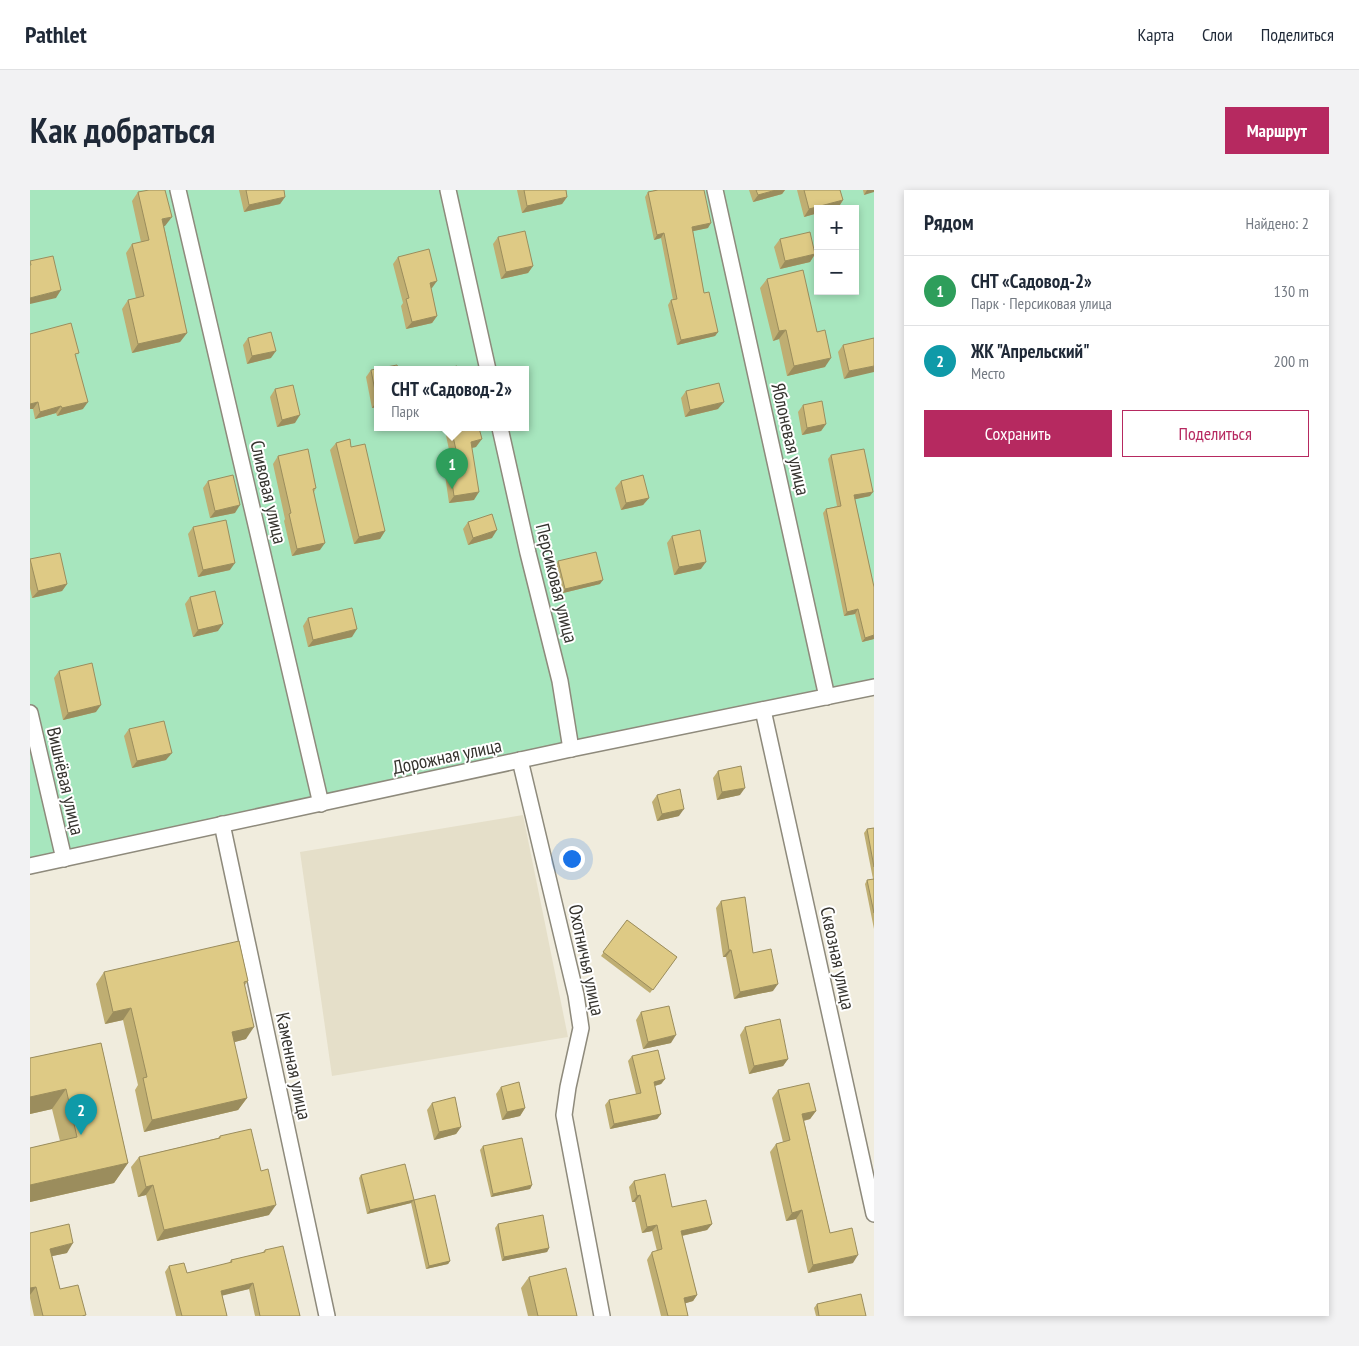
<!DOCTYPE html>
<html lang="ru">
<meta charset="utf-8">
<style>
:root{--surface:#fff;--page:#f2f2f3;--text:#1f2937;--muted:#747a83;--line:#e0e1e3;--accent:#b62960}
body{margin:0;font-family:"PT Sans Narrow",sans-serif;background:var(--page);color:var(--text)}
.controls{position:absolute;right:15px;top:15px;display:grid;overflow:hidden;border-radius:0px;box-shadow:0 2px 8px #0003}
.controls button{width:45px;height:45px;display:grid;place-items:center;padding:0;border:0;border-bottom:1px solid var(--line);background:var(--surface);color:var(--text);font:25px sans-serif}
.you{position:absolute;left:541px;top:668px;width:18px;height:18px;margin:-12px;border:4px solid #fff;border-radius:50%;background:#1a73e8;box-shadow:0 0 0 8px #1a73e833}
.badge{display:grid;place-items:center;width:32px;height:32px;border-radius:50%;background:var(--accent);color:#fff;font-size:16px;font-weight:700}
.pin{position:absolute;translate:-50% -41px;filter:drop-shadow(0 1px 2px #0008)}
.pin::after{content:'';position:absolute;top:26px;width:18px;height:15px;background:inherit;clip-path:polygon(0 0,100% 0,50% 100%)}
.popup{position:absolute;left:344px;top:176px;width:155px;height:65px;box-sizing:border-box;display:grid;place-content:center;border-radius:0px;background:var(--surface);filter:drop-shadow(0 1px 4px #0005);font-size:16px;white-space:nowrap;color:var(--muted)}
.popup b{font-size:19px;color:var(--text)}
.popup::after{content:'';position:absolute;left:50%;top:100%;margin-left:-10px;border:10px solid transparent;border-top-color:var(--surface)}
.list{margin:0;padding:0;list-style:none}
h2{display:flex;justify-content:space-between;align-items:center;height:65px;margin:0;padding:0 20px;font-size:21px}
h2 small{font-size:16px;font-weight:400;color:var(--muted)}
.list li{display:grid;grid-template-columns:32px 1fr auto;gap:15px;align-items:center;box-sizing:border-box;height:70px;padding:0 20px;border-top:1px solid var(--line)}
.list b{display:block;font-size:19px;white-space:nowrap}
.list p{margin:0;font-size:16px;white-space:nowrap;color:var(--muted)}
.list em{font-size:16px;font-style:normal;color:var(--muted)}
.actions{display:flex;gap:10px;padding:15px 20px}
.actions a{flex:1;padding:11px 0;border:1px solid var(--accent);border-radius:0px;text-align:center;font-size:18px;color:var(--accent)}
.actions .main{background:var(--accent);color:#fff}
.map{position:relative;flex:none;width:844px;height:1126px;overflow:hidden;border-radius:0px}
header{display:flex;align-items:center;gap:30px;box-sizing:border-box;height:70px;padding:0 25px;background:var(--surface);border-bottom:1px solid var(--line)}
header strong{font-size:24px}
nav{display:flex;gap:28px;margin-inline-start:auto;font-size:18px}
.intro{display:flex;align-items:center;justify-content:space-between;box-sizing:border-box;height:120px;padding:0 30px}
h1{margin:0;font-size:35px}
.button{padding:12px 22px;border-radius:0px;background:var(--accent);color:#fff;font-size:18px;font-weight:700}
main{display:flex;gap:30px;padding:0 30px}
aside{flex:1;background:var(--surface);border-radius:0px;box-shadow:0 2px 8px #0003}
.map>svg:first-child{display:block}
.built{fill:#e5dfc9}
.green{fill:#a7e6be;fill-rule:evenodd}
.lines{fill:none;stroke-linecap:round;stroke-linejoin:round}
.street-casing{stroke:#8e8a7c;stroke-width:18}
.street{stroke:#fff;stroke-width:15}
.wall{fill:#bfae72}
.shaded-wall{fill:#9b8d5d}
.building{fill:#deca85;stroke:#9b8d5d}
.labels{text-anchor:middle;stroke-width:4;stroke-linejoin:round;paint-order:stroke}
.street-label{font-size:19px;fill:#35332e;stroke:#fff}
</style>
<header>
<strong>Pathlet</strong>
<nav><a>Карта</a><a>Слои</a><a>Поделиться</a></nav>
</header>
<div class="intro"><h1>Как добраться</h1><a class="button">Маршрут</a></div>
<main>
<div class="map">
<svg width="844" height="1126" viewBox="0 0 844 1126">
<rect width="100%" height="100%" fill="#f0ecdd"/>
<polygon class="built" points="493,625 538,847 302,886 270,662"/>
<path class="green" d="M0 0H844V497L0 676ZM788 19H825V101H788ZM348 180H496V238H348Z"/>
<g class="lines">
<defs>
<g id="street">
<polyline points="148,0 291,614"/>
<polyline points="418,0 458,180"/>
<polyline points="685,0 797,507"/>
<polyline points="470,238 498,363 530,491 541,559"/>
<polyline points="733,520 844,1024"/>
<polyline points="0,523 34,669"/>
<polyline points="490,570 546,805 551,838 538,897 534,925 572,1126"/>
<polyline points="192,634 297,1126"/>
<polyline points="0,676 541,559 844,497"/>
</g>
</defs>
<use href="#street" class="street-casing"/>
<use href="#street" class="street"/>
</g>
<g class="wall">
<polygon points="209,0 254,0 255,7 250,14 214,22"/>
<polygon points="487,0 536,0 537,7 532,14 492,23"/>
<polygon points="623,0 674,0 678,38 663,41 674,103 688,142 685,146 647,155 638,115 641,110 643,110 631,48 624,50 615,7 618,2 624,1"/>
<polygon points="719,0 755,0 752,4 723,12"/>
<polygon points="767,0 810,0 813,10 808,18 803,19 788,19 788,23 774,27"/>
<polygon points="833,0 844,0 834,5"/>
<polygon points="108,2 135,36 134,36 157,143 150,152 102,163 92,119 98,110 106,108 96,63 102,54 111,52 102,11"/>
<polygon points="468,47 503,76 498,83 471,89 463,54"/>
<polygon points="750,49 785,64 780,72 750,79 744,57"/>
<polygon points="368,67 402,98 401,98 407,126 402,133 376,139 371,116 373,113 363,74"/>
<polygon points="737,89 795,177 757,186 749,149 743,151 730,98"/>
<polygon points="218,148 241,168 217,174 213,155"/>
<polygon points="844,148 814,189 808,162 813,155"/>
<polygon points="49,163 46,167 53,219 27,226 26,223 5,229 3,219 0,219"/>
<polygon points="341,180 348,180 348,217 342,218 336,187"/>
<polygon points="245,199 265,233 247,237 240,207"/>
<polygon points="656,201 688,219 655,227 651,208"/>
<polygon points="773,215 796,234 791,241 772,245 768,222"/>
<polygon points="417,238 449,238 446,257 442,258 444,310 419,313 415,285 420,278 423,278 415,241"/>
<polygon points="306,253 321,257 355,341 350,349 324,354 300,260"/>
<polygon points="801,265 840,306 825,309 844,397 844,449 832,452 825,424 814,426 793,323 796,319 807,316 798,269"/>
<polygon points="248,266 286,298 284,302 290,360 262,366 254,331 255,329 243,274"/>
<polygon points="178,291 205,323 180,328 173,298"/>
<polygon points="591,291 619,308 613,315 591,320 585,298"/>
<polygon points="438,332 462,348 438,355 433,339"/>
<polygon points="163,337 200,380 168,387 158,344"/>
<polygon points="642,346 671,379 644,385 637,353"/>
<polygon points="0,370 37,394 32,401 2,408 0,398"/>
<polygon points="528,371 570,394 533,403 526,375"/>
<polygon points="160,407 188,441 163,447 155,414"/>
<polygon points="278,428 322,447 278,457 273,436"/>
<polygon points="29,481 66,522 33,530 24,488"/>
<polygon points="99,539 136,570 102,578 94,546"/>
<polygon points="688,581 710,605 687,610 683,588"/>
<polygon points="627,605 649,626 627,631 622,612"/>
<polygon points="844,638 844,739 835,694 837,690 843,689 834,643 837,639"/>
<polygon points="691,711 743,801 704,809 696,767 693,767 686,718"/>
<polygon points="597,730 647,767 620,803 571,766"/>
<polygon points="74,782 218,791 215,795 216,849 204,852 217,908 208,920 114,942 105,900 108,895 93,830 75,834 66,794"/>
<polygon points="611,822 641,853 613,859 606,830"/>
<polygon points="715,837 758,869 753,876 719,884 710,845"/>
<polygon points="71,853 98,973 84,993 0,1012 0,958 30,951 22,919 0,924 0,868"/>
<polygon points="602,866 635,889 631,894 625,896 631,924 627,929 580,939 575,915 579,910 606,904 598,871"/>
<polygon points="471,897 495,918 490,926 472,930 466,904"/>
<polygon points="748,900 786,921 780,929 774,931 800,1043 823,1073 778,1083 766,1029 756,1031 740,962 746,954 753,952 742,908"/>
<polygon points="402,913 431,937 426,944 404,950 397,920"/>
<polygon points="190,946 239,1025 127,1051 116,1005 108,1007 101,977 109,967 188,948"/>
<polygon points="453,956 502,995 500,999 461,1007 450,960"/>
<polygon points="331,985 384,1010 420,1071 418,1074 396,1079 381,1013 337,1024 329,988"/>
<polygon points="604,991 642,1017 682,1034 677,1040 652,1046 667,1105 663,1111 655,1113 658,1126 631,1126 617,1070 618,1068 622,1062 627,1061 622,1041 612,1043 605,1012 602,1012 599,997"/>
<polygon points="468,1034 519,1058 517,1062 472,1071 465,1038"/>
<polygon points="0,1043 37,1063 22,1066 30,1099 55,1126 4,1126 0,1108"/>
<polygon points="235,1060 270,1126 225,1126 219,1099 192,1105 197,1126 146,1126 135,1082 139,1076 157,1083 199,1073 201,1070 232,1063"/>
<polygon points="499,1087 547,1126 498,1126 491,1098"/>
<polygon points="787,1114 836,1126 786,1126 784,1118"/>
</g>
<g class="shaded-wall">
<polygon points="746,0 755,0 752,4 723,12 728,5"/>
<polygon points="837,0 844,0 844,2 834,5"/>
<polygon points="255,7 250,14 214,22 219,15"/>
<polygon points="537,7 532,14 492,23 497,16"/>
<polygon points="813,10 808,18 803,19 788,19 788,23 774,27 779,19"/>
<polygon points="142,27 135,36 126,38 132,29"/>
<polygon points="681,33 678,38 659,42 662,37"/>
<polygon points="634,43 631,48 624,50 627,45"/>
<polygon points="785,64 780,72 750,79 755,71"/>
<polygon points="503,76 498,83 471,89 476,82"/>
<polygon points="407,91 402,98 394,100 400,93"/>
<polygon points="31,100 26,108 0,114 0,108"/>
<polygon points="407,126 402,133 376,139 382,132"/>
<polygon points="756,140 749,149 743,151 749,141"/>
<polygon points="688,142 685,146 647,155 651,150"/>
<polygon points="157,143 150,152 102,163 108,154"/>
<polygon points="246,161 241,168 217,174 222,166"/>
<polygon points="801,168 795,177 757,186 764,176"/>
<polygon points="844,176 844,182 814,189 819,181"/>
<polygon points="347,211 348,211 348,217 342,218"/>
<polygon points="8,212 3,219 0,219 0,214"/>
<polygon points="58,212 53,219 27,226 32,218"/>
<polygon points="694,212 688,219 655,227 660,220"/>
<polygon points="31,216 26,223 5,229 10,222"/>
<polygon points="270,225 265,233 247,237 252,230"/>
<polygon points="796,234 791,241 772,245 777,238"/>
<polygon points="452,249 446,257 436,259 441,252"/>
<polygon points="449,302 444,310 419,313 424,306"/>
<polygon points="843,302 840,306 822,310 824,305"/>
<polygon points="619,308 613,315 591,320 596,313"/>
<polygon points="210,315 205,323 180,328 185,321"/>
<polygon points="467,340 462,348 438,355 443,348"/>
<polygon points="355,341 350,349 324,354 329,347"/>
<polygon points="295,353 290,360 262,366 267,359"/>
<polygon points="676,372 671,379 644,385 649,377"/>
<polygon points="205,373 200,380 168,387 173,380"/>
<polygon points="573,390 570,394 533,403 535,399"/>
<polygon points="37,394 32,401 2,408 8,401"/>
<polygon points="828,419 825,424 814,426 817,422"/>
<polygon points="193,434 188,441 163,447 168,440"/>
<polygon points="327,439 322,447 278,457 283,450"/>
<polygon points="844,445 844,449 832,452 835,448"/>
<polygon points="71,515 66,522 33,530 38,523"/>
<polygon points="142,563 136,570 102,578 107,571"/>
<polygon points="715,598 710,605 687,610 692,602"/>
<polygon points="654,619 649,626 627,631 632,624"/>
<polygon points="699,760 701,760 696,767 693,767"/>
<polygon points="748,794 743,801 704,809 710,802"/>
<polygon points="101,818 93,830 75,834 83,822"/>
<polygon points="224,837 216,849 194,855 202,842"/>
<polygon points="646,845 641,853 613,859 618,852"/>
<polygon points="758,869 753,876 719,884 724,876"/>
<polygon points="635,889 631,894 620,897 624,892"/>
<polygon points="36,899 22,919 0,924 0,907"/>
<polygon points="217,908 208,920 114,942 122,930"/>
<polygon points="495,918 490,926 472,930 477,922"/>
<polygon points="786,921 780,929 767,932 772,924"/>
<polygon points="631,924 627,929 580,939 584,934"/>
<polygon points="431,937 426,944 404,950 409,942"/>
<polygon points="98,973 84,993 0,1012 0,995"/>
<polygon points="123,995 116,1005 108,1007 116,997"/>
<polygon points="502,995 500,999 461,1007 463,1004"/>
<polygon points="610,1005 605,1012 602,1012 607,1006"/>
<polygon points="384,1010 381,1013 337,1024 340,1020"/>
<polygon points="246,1015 239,1025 127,1051 134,1040"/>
<polygon points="772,1020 766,1029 756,1031 762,1023"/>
<polygon points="682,1034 677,1040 646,1047 651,1041"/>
<polygon points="627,1035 622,1041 612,1043 617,1037"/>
<polygon points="43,1053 37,1063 13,1068 20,1059"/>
<polygon points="519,1058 517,1062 472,1071 474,1067"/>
<polygon points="828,1065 823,1073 778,1083 783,1075"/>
<polygon points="420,1071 418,1074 396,1079 399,1076"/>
<polygon points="223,1093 219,1099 187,1107 191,1101"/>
<polygon points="6,1097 0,1105 0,1098"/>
<polygon points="667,1105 663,1111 650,1115 654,1108"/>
</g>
<g class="building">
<polygon points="119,0 135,0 142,27 132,29 157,143 108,154 98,110 114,106 102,54 119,50 108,2"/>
<polygon points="216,0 254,0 255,7 219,15"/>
<polygon points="494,0 536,0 537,7 497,16"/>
<polygon points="628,0 674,0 681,33 662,37 674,103 679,102 688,142 651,150 641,110 647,109 634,43 627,45 618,2"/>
<polygon points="726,0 746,0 728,5"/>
<polygon points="774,0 810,0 813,10 779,19"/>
<polygon points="495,41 503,76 476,82 468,47"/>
<polygon points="780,42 785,64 755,71 750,49"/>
<polygon points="399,59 407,91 400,93 407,126 382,132 376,109 379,108 368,67"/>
<polygon points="23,66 31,100 0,108 0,75 1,75 0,71"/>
<polygon points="773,80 787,142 795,140 801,168 764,176 756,140 749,141 737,89"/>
<polygon points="41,133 49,163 45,164 58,212 32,218 31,216 10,222 8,212 0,214 0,144"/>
<polygon points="241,142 246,161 222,166 218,148"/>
<polygon points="844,148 844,176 819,181 813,155"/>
<polygon points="367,175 369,180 348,180 348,211 347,211 341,180"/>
<polygon points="427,176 428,180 411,180"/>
<polygon points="689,193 694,212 660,220 656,201"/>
<polygon points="263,195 270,225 252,230 245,199"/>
<polygon points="792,211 796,234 777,238 773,215"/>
<polygon points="421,238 449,238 452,249 441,252 449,302 424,306 420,278 430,277"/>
<polygon points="320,249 321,257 335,254 355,341 329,347 306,253"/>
<polygon points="278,259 286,298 283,299 295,353 267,359 259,324 261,323 248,266"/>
<polygon points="834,259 843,302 824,305 844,397 844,445 835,448 828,419 817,422 796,319 811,316 801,265"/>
<polygon points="203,285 210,315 185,321 178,291"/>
<polygon points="613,285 619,308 596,313 591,291"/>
<polygon points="462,324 467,340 443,348 438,332"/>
<polygon points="196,330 205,373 173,380 163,337"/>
<polygon points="670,340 676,372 649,377 642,346"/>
<polygon points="566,362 573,390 535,399 528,371"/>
<polygon points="30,363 37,394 8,401 0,369"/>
<polygon points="185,401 193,434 168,440 160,407"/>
<polygon points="322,418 327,439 283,450 278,428"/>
<polygon points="62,473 71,515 38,523 29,481"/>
<polygon points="134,531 142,563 107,571 99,539"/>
<polygon points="711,576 715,598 692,602 688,581"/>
<polygon points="650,599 654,619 632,624 627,605"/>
<polygon points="844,638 844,677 837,639"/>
<polygon points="844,689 844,723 837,690"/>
<polygon points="715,707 723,763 741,759 748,794 710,802 701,760 699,760 691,711"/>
<polygon points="597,730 647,767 623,800 573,762"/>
<polygon points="209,751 218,791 214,792 224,837 202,842 217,908 122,930 113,888 117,887 101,818 83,822 74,782"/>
<polygon points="639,816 646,845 618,852 611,822"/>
<polygon points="750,829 758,869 724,876 715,837"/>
<polygon points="71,853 98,973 0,995 0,958 47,947 36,899 0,907 0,868"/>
<polygon points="628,860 635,889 624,892 631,924 584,934 579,910 611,903 602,866"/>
<polygon points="489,892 495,918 477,922 471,897"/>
<polygon points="779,893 786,921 772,924 800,1043 822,1038 828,1065 783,1075 772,1020 762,1023 746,954 760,950 748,900"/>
<polygon points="425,907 431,937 409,942 402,913"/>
<polygon points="221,939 231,981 238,979 246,1015 134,1040 123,995 116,997 109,967 190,948 190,946"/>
<polygon points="492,948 502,995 463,1004 453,956"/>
<polygon points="375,974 384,1010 340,1020 331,985"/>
<polygon points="635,984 642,1017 676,1010 682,1034 651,1041 667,1105 654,1108 658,1126 638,1126 622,1064 622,1062 632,1059 627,1035 617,1037 610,1005 607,1006 604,991"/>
<polygon points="405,1005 420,1071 399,1076 384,1010"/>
<polygon points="513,1025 519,1058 474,1067 468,1034"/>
<polygon points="39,1034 43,1053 20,1059 30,1099 48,1095 56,1125 52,1126 13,1126 6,1097 0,1098 0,1043"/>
<polygon points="253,1056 270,1126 230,1126 223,1093 191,1101 197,1126 152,1126 139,1076 154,1073 157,1083 202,1072 201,1070 235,1062 235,1060"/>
<polygon points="536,1078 547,1126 508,1126 499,1087"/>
<polygon points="831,1104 836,1126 789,1126 787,1114"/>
</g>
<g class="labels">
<g class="street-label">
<text transform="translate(761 249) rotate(77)" y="7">Яблоневая улица</text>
<text transform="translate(239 302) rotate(77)" y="7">Сливовая улица</text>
<text transform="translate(527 393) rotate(76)" y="7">Персиковая улица</text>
<text transform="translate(417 566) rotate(-12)" y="7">Дорожная улица</text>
<text transform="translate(36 591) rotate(77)" y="7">Вишнёвая улица</text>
<text transform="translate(808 768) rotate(78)" y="7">Сквозная улица</text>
<text transform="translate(557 770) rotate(78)" y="7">Охотничья улица</text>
<text transform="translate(264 876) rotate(78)" y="7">Каменная улица</text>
</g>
</g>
</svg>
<div class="controls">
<button>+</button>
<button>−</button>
</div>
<div class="you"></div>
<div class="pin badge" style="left:422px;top:299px;background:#2e9e5b">1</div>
<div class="popup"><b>СНТ «Садовод-2»</b>Парк</div>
<div class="pin badge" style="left:51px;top:945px;background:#0f9aa8">2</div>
</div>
<aside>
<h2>Рядом<small>Найдено: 2</small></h2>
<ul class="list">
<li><span class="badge" style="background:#2e9e5b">1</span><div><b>СНТ «Садовод-2»</b><p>Парк · Персиковая улица</p></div><em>130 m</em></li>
<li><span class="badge" style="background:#0f9aa8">2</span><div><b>ЖК &quot;Апрельский&quot;</b><p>Место</p></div><em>200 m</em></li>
</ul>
<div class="actions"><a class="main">Сохранить</a><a>Поделиться</a></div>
</aside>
</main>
